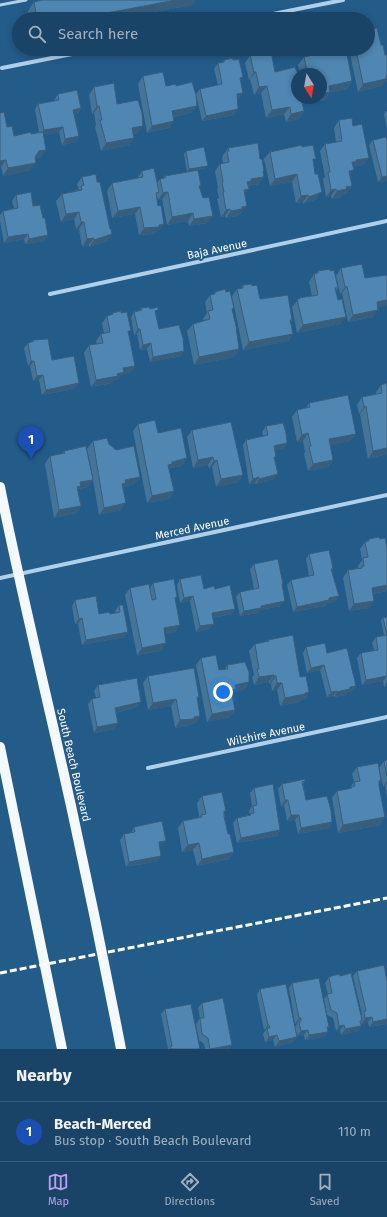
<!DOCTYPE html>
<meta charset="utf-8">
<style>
:root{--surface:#1a4467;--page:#274e70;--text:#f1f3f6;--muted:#9fb0c0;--line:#385c7b;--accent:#bca0f2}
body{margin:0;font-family:"Fira Sans",sans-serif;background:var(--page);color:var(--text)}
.compass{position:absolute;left:291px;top:68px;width:36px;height:36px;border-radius:50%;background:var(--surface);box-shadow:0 2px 6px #0003;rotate:169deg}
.you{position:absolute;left:223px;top:692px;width:14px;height:14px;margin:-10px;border:3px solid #fff;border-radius:50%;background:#1a73e8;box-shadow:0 0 0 6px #1a73e833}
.badge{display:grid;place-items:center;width:26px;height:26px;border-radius:50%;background:var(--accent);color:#fff;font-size:13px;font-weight:700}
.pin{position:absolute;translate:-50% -33px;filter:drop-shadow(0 1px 2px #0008)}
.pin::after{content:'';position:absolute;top:21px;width:14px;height:12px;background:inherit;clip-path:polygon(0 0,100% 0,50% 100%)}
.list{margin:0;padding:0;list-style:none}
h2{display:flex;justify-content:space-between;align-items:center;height:52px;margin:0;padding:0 16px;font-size:17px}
h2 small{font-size:13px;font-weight:400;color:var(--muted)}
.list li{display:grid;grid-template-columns:26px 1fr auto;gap:12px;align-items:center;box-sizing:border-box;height:60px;padding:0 16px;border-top:1px solid var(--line)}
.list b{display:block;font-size:15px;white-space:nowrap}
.list p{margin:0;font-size:13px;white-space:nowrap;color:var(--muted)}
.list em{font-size:13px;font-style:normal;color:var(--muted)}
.icon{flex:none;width:22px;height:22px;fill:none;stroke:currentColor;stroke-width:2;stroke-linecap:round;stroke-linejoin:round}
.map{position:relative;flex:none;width:387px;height:1049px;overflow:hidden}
.search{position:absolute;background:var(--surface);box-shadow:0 2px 6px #0003;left:12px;right:12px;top:12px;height:44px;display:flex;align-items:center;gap:10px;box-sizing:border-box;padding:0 14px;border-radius:22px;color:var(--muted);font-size:15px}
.sheet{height:112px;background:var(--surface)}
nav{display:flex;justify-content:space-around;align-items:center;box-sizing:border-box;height:56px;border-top:1px solid var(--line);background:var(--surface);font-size:11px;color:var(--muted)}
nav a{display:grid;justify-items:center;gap:2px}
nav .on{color:var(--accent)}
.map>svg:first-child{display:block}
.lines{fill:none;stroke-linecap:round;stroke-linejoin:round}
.service{stroke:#b0d0ea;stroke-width:3}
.minor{stroke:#b0d0ea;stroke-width:4}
.primary{stroke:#f3f9fe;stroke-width:10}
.rail{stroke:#fff;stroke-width:3;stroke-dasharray:7 3;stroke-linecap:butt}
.wall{fill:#457499}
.shaded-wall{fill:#385e7d}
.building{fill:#5087b2;stroke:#385e7d}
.labels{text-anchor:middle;stroke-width:4;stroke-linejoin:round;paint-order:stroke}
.street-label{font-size:11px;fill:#fff;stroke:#235b89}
</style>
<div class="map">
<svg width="387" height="1049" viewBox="0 0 387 1049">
<rect width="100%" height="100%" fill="#235b89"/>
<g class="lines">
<polyline class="service" points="0,5 26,0"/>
<g class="minor">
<polyline points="248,19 343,0"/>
<polyline points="2,68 97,49"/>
<polyline points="50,294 387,221"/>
<polyline points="0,578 387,495"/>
<polyline points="148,768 387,717"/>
</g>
<g class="primary">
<path d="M0 487C22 597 49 705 73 815 90 893 106 971 121 1049"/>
<polyline points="0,747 62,1049"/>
</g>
<polyline class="rail" points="0,973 387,898"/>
</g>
<g class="wall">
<polygon points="42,0 195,0 192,5 116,19 29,19 28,11 34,2"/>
<polygon points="320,49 348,49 347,56 352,81 347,89 330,92 325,100 309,103 308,98 321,98 321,74 300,74 298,65 304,57 321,54"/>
<polygon points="349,49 368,49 384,83 381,86 358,92"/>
<polygon points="255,52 265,52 275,72 297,74 304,111 299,119 286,122 284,114 266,118 261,93 254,95 250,79 249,80 245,63 250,55 252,55"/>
<polygon points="224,60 241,80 239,98 237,99 234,115 202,121 196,94 200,89 218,85 214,69 218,63 222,62"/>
<polygon points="143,76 166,86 176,86 197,106 191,113 173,117 169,128 147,133 138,84"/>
<polygon points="94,87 117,104 138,133 133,134 134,138 129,145 101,151 95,127 96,125 94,113 92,114 89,95"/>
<polygon points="58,94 81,108 77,114 74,114 79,136 76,142 62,145 59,132 43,135 41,157 35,158 30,170 3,176 1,167 7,127 14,136 31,134 39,132 35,109 38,104 55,101 55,99"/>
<polygon points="386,111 387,111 387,129 384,114"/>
<polygon points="339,120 353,126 369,158 363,165 353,167 350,176 352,186 347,193 343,194 342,197 332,199 331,196 326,197 323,179 325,177 320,151 325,144 336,142 334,128"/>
<polygon points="373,140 387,181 378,182 369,145"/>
<polygon points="302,147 313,163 317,199 303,204 303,202 296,203 292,182 270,186 264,159 270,152"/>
<polygon points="228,148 260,159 264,171 259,184 248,186 245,195 242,213 239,214 237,216 226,218 225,216 221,217 217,199 219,198 217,189 218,188 215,171 220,164 223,163 222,158 223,156 223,155"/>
<polygon points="186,151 206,168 187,172 184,154"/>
<polygon points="142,171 157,183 160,179 163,178 165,176 200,188 208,223 189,226 188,221 167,225 162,199 158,200 157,196 156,196 159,231 155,232 154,234 139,235 135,214 112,218 107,191 112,183 137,179"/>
<polygon points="82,177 97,182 110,229 112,234 107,241 89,247 89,245 82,247 79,229 76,229 74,219 61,222 56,201 62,194 78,190 79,190 77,184"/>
<polygon points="16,195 33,206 43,218 48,235 44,241 25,244 24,239 4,243 0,221 0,215 3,211 14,208 12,201"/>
<polygon points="341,268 365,278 378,308 373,317 348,322 342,293 340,294 336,276"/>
<polygon points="318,271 330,271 338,288 336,291 338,300 346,317 340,324 297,333 292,307 299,298 312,296 309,282 314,274 316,274"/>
<polygon points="243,285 252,286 260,299 292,320 291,322 293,334 288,341 243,350 232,296 237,289 241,288"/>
<polygon points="215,292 232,311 239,349 234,357 194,365 187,331 193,324 204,321 203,319 207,313 205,302 210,295 213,294"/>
<polygon points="141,308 150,309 156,314 159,329 184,351 181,356 150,362 147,349 140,350 137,334 134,335 131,317 134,312 139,311"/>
<polygon points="112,313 129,334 135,366 130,373 122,374 118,380 114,380 112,383 91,387 84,353 89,345 97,344 96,341 101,334 104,333 102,323 107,316 111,315"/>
<polygon points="33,340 52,360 75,389 42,395 39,380 33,381 30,366 28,366 24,348 28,343 32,342"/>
<polygon points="387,383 387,454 368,459 360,414 359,414 357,405 362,397 376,394 376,392 381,385"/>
<polygon points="309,403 351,441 330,445 333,460 328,467 308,471 304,454 305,452 303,441 297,442 292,417 297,410 306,408"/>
<polygon points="138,424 158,433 187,458 182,466 169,468 174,491 169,499 147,503 133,431"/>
<polygon points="266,426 287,443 283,449 275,450 274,479 256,484 255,483 249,484 243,445 246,440 263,436 262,432"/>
<polygon points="192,430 243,475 238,482 216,487 212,467 209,468 208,465 193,468 187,437"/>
<polygon points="93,441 109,444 135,484 123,487 121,510 99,515 93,480 88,487 78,489 78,490 81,506 76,513 54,518 45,464 50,456 62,454 64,451 93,478 87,449"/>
<polygon points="369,539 380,539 387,548 387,591 373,594 369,608 349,611 343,578 348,570 358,568 358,566 362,560 360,549 365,542 367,541"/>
<polygon points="309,554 333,568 332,571 339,596 335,602 327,603 325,606 293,612 287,585 291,580 309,576 306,559"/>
<polygon points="254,564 281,606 260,610 258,613 240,616 236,597 240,592 254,589 250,569"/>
<polygon points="180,579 204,589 215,589 235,609 232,614 213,618 210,629 196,632 190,601 180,603 177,585"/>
<polygon points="153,583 175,600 180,625 175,632 165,634 161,651 137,655 125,595 130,588 150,588"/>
<polygon points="75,600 99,614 110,614 116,613 115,611 119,605 128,632 124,637 82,645 78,624 75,624 72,606"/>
<polygon points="387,617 387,686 384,687 383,681 362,685 357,658 361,653 374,650 372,643 376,637 384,636 381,620 383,618"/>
<polygon points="268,640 300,677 309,692 304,700 301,700 300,702 280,706 277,690 272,691 271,683 269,684 269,682 254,685 252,677 254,675 249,651 255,644 267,641"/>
<polygon points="306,647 327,653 352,692 348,692 346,695 334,697 333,696 327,697 320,670 307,673 303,653"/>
<polygon points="201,658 219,670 225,669 227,665 249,682 244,690 234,691 232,694 235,710 230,717 207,722 196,665"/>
<polygon points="148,676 199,697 197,699 200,716 195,723 191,724 189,726 175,728 171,706 148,710 143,683"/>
<polygon points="98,685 137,707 116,713 114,729 94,733 88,704 92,699 96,698 94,691"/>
<polygon points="387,760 387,797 385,787 383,787 379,768 384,761"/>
<polygon points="357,767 381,780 379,783 380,825 338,833 332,798 337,791 349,789 354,782 352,774"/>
<polygon points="305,781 303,784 306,800 332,822 329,828 298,834 295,820 287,821 284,805 281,806 278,789 282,784"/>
<polygon points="254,788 280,830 277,836 237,843 233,823 237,818 249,815 250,815 249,811 252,806 250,793"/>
<polygon points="202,796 224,813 228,834 234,852 229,859 197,866 193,850 182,852 178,828 183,821 199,817 197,803"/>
<polygon points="134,827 162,846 159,846 158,861 126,867 120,840 124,834 131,833"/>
<polygon points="357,971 387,981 387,1024 369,1027 368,1022 361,1024 361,1021 361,1026 358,1031 341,1035 340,1030 336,1031 333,1018 327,1015 324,999 328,994 325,983 329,977 340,976 361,1016 362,1014 353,976"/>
<polygon points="292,983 329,1027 327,1029 328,1032 324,1037 305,1040 304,1035 297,1036 295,1027 297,1024 297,1023 295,1024 289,988"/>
<polygon points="260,989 297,1037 293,1042 275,1047 273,1040 265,1042 263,1034 266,1030 264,1030 257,995"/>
<polygon points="202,1003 232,1045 229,1049 205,1049 204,1044 199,1040 196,1024 200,1018 198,1008"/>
<polygon points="165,1009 200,1049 168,1049 161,1014"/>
</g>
<g class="shaded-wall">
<polygon points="176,0 195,0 192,5 116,19 75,19"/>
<polygon points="254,72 256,72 250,79 249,80"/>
<polygon points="386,76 387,76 387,82 384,83 381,86 358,92 363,84"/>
<polygon points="352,81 347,89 324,93 329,86"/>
<polygon points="267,86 261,93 254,95 259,87"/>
<polygon points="330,92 325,100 309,103 312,98 321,98 321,94"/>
<polygon points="243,93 239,98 233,100 237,94"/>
<polygon points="97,106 99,106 94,113 92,114"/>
<polygon points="197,106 191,113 167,118 172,111"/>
<polygon points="290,107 284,114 266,118 272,110"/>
<polygon points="81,108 77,114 69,115 73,110"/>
<polygon points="238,109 234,115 202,121 206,116"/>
<polygon points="304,111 299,119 286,122 291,114"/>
<polygon points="174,121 169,128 147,133 152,126"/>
<polygon points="143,126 138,133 127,136 132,128"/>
<polygon points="63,127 59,132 40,136 44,130"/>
<polygon points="79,136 76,142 62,145 65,139"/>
<polygon points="134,138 129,145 101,151 106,143"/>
<polygon points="46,150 41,157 33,158 39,151"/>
<polygon points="369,158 363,165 352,167 352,162 356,160"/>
<polygon points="6,160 1,167 0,167 0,161"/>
<polygon points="36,163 30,170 3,176 8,168"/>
<polygon points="208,166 206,168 187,172 189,169"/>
<polygon points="354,170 349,177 349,171"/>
<polygon points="263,171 264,171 259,178 264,177 259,184 248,186 247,182"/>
<polygon points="297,174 292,182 270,186 275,179"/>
<polygon points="387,176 387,181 378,182 382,177"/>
<polygon points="352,186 347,193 343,194 342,197 332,199 337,191 346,187"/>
<polygon points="249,189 244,197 244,190"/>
<polygon points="336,189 331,196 326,197 331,190"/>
<polygon points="168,192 162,199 158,200 163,193"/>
<polygon points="322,192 317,199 303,204 309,197"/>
<polygon points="308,195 303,202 296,203 301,196"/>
<polygon points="247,206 242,213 239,214 237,216 226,218 231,211 242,207"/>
<polygon points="140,207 135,214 112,218 118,211"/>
<polygon points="230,209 225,216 221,217 226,210"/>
<polygon points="79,212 74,219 61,222 66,214"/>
<polygon points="193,213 188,221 167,225 172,217"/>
<polygon points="213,216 208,223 189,226 194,219"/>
<polygon points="81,222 84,222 79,229 76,229"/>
<polygon points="164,224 159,231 155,232 154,234 139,235 144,228"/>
<polygon points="28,234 24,239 4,243 8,237"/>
<polygon points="112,234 107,241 89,247 94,240"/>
<polygon points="48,235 44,241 25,244 29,239"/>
<polygon points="94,238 89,245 82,247 87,239"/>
<polygon points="347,286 342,293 340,294 345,287"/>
<polygon points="387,300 387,306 372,309 377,302"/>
<polygon points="378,310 373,317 348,322 353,315"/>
<polygon points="346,317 340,324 297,333 303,325"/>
<polygon points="138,329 140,329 137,334 134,335"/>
<polygon points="293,334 288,341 243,350 249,342"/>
<polygon points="151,343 147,349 140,350 143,345"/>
<polygon points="239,349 234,357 194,365 199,357"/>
<polygon points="184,351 181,356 150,362 153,357"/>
<polygon points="31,361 34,361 30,366 28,366"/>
<polygon points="135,366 130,373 122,374 118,380 114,380 112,383 91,387 96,380 123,368"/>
<polygon points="43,375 39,380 33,381 37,376"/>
<polygon points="79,383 75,389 42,395 46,390"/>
<polygon points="366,406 360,414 359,414 364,407"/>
<polygon points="308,433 303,441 297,442 302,435"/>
<polygon points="356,434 351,441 324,447 329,439"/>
<polygon points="287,443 283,449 270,451 274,446"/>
<polygon points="387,448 387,454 368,459 373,451"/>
<polygon points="213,457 208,465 193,468 198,460"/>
<polygon points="187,458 182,466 169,468 163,472 172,462"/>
<polygon points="217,460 212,467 209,468 214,461"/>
<polygon points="333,460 328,467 308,471 313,464"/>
<polygon points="278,474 274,479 256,484 259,479"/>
<polygon points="243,475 238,482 216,487 221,479"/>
<polygon points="140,477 135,484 123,487 121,490 117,491 125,480"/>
<polygon points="259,477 255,483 249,484 253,479"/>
<polygon points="93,480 88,487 78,489 76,493 72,494 80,482"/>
<polygon points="174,491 169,499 147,503 152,496"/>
<polygon points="126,503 121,510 99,515 104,508"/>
<polygon points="81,506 76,513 54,518 59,510"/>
<polygon points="387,585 387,591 366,595 372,588"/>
<polygon points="193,596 190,601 180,603 184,598"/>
<polygon points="339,596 335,602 327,603 325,606 293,612 297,607 329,598"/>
<polygon points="285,601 281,606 260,610 258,613 240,616 244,611 261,606"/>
<polygon points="374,601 369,608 349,611 354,604"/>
<polygon points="235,609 232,614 208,619 212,613"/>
<polygon points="82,618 78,624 75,624 79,619"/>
<polygon points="214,624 210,629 196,632 200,626"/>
<polygon points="180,625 175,632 158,636 164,628"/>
<polygon points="128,632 124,637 82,645 86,640"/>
<polygon points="166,643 161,651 137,655 142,648"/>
<polygon points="324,665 320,670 307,673 311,668"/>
<polygon points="274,675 269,682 254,685 259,677"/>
<polygon points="274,676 276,676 271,683 269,684"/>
<polygon points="387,676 383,681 362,685 366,680"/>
<polygon points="249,682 244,690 234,691 231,697 226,698 235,685"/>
<polygon points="387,682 387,686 384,687"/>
<polygon points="277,683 282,683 277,690 272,691"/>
<polygon points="356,686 352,692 348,692 346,695 334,697 337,692 350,687"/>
<polygon points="337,691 333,696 327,697 331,692"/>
<polygon points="309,692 304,700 301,700 300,702 280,706 285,698"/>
<polygon points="176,699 171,706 148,710 153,703"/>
<polygon points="141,702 137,707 111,714 115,708"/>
<polygon points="235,710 230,717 207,722 212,714"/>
<polygon points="200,716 195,723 191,724 189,726 175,728 180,720"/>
<polygon points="118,723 114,729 94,733 97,727"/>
<polygon points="387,781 387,784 385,787 383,787"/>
<polygon points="285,800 288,800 284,805 281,806"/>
<polygon points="291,815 299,815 295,820 287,821"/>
<polygon points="385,817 380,825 338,833 343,825"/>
<polygon points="332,822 329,828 298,834 301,828"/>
<polygon points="280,830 277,836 237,843 241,838"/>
<polygon points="166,841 162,846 155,847 159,842"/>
<polygon points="199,843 193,850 182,852 188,845"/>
<polygon points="234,852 229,859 197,866 202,859"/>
<polygon points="161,856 158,861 126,867 129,862"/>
<polygon points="372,1017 368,1022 361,1024 365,1018"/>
<polygon points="299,1018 301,1018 297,1023 295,1024"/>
<polygon points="387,1019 387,1024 369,1027 373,1022"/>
<polygon points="268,1025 269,1025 266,1030 264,1030"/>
<polygon points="344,1025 340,1030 336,1031 339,1026"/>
<polygon points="361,1026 358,1031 341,1035 345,1029"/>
<polygon points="327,1027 329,1027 325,1032 328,1032 324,1037 305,1040 309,1035"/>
<polygon points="308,1030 304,1035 297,1036 301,1031"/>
<polygon points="277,1035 273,1040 265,1042 269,1037"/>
<polygon points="297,1037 293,1042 275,1047 279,1041"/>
<polygon points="232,1045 229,1049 211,1049"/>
</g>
<g class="building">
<polygon points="42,0 176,0 75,19 37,19 34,2"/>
<polygon points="371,28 371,29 377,28 381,45 383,45 385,55 387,55 387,76 386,76 386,79 363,84 356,49 368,49 368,29"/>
<polygon points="265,49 265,52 271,51 275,72 295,67 298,74 297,74 297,98 301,98 304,111 291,114 290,107 272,110 267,86 259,87 256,72 254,72 250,55 255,54 255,52"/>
<polygon points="327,49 348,49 349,53 347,54 352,81 329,86 330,92 321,94 321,74 309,74 309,71 307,71 304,57 322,53 323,55 328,54"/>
<polygon points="233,58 233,60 239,59 243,77 240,78 243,93 237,94 238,109 206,116 200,89 222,84 218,63 224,62 224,60"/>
<polygon points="163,72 166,86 176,84 176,86 192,82 196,95 197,106 172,111 174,121 152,126 143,76"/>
<polygon points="114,83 117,104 138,100 142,113 143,126 132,128 134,138 106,143 100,120 102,120 99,106 97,106 94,87"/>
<polygon points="77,90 81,108 73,110 79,136 65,139 63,127 44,130 38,104 59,100 58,94"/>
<polygon points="4,112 7,127 12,126 14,136 31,132 31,134 43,132 46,150 39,151 35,157 36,163 8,168 6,160 0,161 0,113"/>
<polygon points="352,118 353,126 362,124 369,158 356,160 356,162 352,162 354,170 349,171 352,186 346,187 347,189 337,191 336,189 331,190 328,172 330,172 325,144 342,141 339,120"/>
<polygon points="386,137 387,140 387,176 382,177 373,140"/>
<polygon points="258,143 260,159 262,159 264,171 263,171 264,177 251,179 251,181 247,182 249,189 244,190 247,206 242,207 242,209 231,211 230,209 226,210 223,192 224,192 222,182 223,182 220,164 229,162 227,151 229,151 228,148"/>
<polygon points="302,145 302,147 313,145 316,159 313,159 315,174 318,174 322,192 309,197 308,195 301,196 297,174 275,179 270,152"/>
<polygon points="204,147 208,166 189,169 186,151"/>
<polygon points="154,168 159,192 156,193 158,206 161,205 164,224 159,225 159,227 144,228 140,207 118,211 112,183 143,177 142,171"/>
<polygon points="198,170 201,186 199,186 203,198 209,197 213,216 194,219 193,213 172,217 168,192 163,193 160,179 165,178 165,176"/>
<polygon points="96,174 97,182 100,182 110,229 111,229 112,234 94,240 94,238 87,239 84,222 81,222 79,212 66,214 62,194 82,190 81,186 84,185 82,177"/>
<polygon points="31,192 33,206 40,205 43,218 45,218 48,235 29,239 28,234 8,237 3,211 18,208 16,195"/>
<polygon points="362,264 365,278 387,275 387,300 377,302 378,310 353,315 347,286 345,287 341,268"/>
<polygon points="330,269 330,271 334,270 338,288 335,288 338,300 342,299 346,317 303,325 297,299 300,299 299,298 318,295 314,274 318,273 318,271"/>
<polygon points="252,284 252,286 257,285 260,299 288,295 292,320 290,320 293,334 249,342 237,289 243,288 243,285"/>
<polygon points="225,289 226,292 230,291 234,308 232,309 236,326 239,349 199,357 193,324 210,319 208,311 213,310 210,295 215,294 215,292"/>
<polygon points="149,307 150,309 158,307 158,310 155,311 159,329 179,325 183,338 184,351 153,357 151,343 143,345 140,329 138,329 134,312 142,310 141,308"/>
<polygon points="121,311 121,313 127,312 131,331 128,331 135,366 123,368 124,372 117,374 118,376 96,380 89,345 103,343 101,334 110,332 107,316 113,314 112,313"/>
<polygon points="48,339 52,360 74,356 79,383 46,390 43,375 37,376 34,361 31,361 28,343 34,341 33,340"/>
<polygon points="387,383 387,448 373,451 366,406 364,407 362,397 382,393 381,385"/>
<polygon points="348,395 356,434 329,439 333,460 313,464 309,447 311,446 308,433 302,435 297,410 310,407 309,403"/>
<polygon points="155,420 158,433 181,428 187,458 172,462 172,464 168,465 174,491 152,496 138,424"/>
<polygon points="231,422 243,475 221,479 217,460 214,461 213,457 198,460 192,430"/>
<polygon points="283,423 286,433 287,443 274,446 276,457 274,457 278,474 259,479 259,477 253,479 246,440 268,435 266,426"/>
<polygon points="107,438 109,444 116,450 134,446 140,477 125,480 126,483 122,484 126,503 104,508 93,441"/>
<polygon points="86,446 93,480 80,482 81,486 77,487 81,506 59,510 50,456 65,453 64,451"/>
<polygon points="379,537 380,539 385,538 387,548 387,585 372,588 374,601 354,604 348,570 362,568 362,566 364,566 363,558 368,557 365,542 369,541 369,539"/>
<polygon points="329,550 333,568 331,569 339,596 329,598 329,600 297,607 291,580 314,575 309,554"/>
<polygon points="278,559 283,584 282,584 285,601 261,606 261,608 244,611 240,592 259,588 254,564"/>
<polygon points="201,575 204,589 214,586 215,589 230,585 235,609 212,613 214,624 200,626 193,596 184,598 180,579"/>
<polygon points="174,579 177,597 175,598 180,625 164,628 166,643 142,648 130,588 149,584 152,600 156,599 153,583"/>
<polygon points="96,596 99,614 109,612 110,614 120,612 119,605 123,605 128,632 86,640 82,618 79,619 75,600"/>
<polygon points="387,617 387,635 383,618"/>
<polygon points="293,635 300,677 306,676 309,692 305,693 305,694 285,698 282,683 277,683 276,676 274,676 274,675 259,677 257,669 259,669 255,644 269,641 268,640"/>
<polygon points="387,635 387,676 366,680 361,653 378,650 376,637"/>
<polygon points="325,643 327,653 347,648 356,686 350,687 350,689 337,692 337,691 331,692 324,665 311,668 306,647"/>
<polygon points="216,655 219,670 228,669 227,665 245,662 249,672 249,682 235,685 236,689 231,690 235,710 212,714 201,658"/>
<polygon points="194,668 199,697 197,697 200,716 194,717 194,719 180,720 176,699 153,703 148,676"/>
<polygon points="137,678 141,702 115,708 118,723 97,727 92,699 100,697 98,685"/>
<polygon points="387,760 387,776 384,761"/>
<polygon points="378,763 381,780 379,781 379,786 385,817 343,825 337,791 352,788 351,787 355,786 354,782 360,781 357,767"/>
<polygon points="305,779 305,781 302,782 306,800 327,796 331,810 332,822 301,828 299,815 291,815 288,800 285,800 282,784"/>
<polygon points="273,784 280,830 241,838 237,818 251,815 250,814 254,813 253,806 257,805 254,788"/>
<polygon points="222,792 226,811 224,811 224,816 228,834 230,834 234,852 202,859 199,843 188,845 183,821 202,817 201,815 206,814 202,796"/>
<polygon points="162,821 166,841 159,842 161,856 129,862 124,834 135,832 134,827"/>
<polygon points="384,965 387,981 387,1019 373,1022 372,1017 365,1018 364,1011 366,1011 357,971"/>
<polygon points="351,973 362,1020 360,1021 361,1026 345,1029 344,1025 339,1026 337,1013 331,1010 327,994 332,993 329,977 331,976 340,974 340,976"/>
<polygon points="319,978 329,1027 327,1027 328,1032 309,1035 308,1030 301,1031 299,1022 301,1021 301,1018 299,1018 292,983"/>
<polygon points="286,984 297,1037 279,1041 277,1035 269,1037 267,1028 270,1028 269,1025 268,1025 260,989"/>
<polygon points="223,998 232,1045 210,1049 208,1038 202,1034 200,1018 204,1018 202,1003"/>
<polygon points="191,1004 200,1049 171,1049 170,1047 172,1046 165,1009"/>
</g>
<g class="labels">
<g class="street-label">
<text transform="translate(217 249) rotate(-12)" y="4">Baja Avenue</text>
<text transform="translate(192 528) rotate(-12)" y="4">Merced Avenue</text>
<text transform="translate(266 734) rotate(-12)" y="4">Wilshire Avenue</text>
<text transform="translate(74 765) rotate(77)" y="4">South Beach Boulevard</text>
</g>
</g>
</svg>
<svg class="compass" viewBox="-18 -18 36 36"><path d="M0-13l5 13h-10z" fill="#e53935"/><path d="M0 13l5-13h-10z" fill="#9fb0c0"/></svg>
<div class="you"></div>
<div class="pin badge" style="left:31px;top:459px;background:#1a4fb4">1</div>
<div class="search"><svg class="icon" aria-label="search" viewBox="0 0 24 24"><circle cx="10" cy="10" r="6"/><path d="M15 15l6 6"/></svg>Search here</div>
</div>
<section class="sheet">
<h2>Nearby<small></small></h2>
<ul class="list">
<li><span class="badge" style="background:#1a4fb4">1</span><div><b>Beach-Merced</b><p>Bus stop · South Beach Boulevard</p></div><em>110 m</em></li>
</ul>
</section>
<nav>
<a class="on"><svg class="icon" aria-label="map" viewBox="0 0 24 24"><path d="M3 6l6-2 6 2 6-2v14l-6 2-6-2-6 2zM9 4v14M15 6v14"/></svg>Map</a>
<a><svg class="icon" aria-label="directions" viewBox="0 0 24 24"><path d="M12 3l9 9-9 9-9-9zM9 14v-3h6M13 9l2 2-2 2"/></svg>Directions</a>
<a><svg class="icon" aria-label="saved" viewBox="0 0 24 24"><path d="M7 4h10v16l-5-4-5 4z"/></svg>Saved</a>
</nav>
